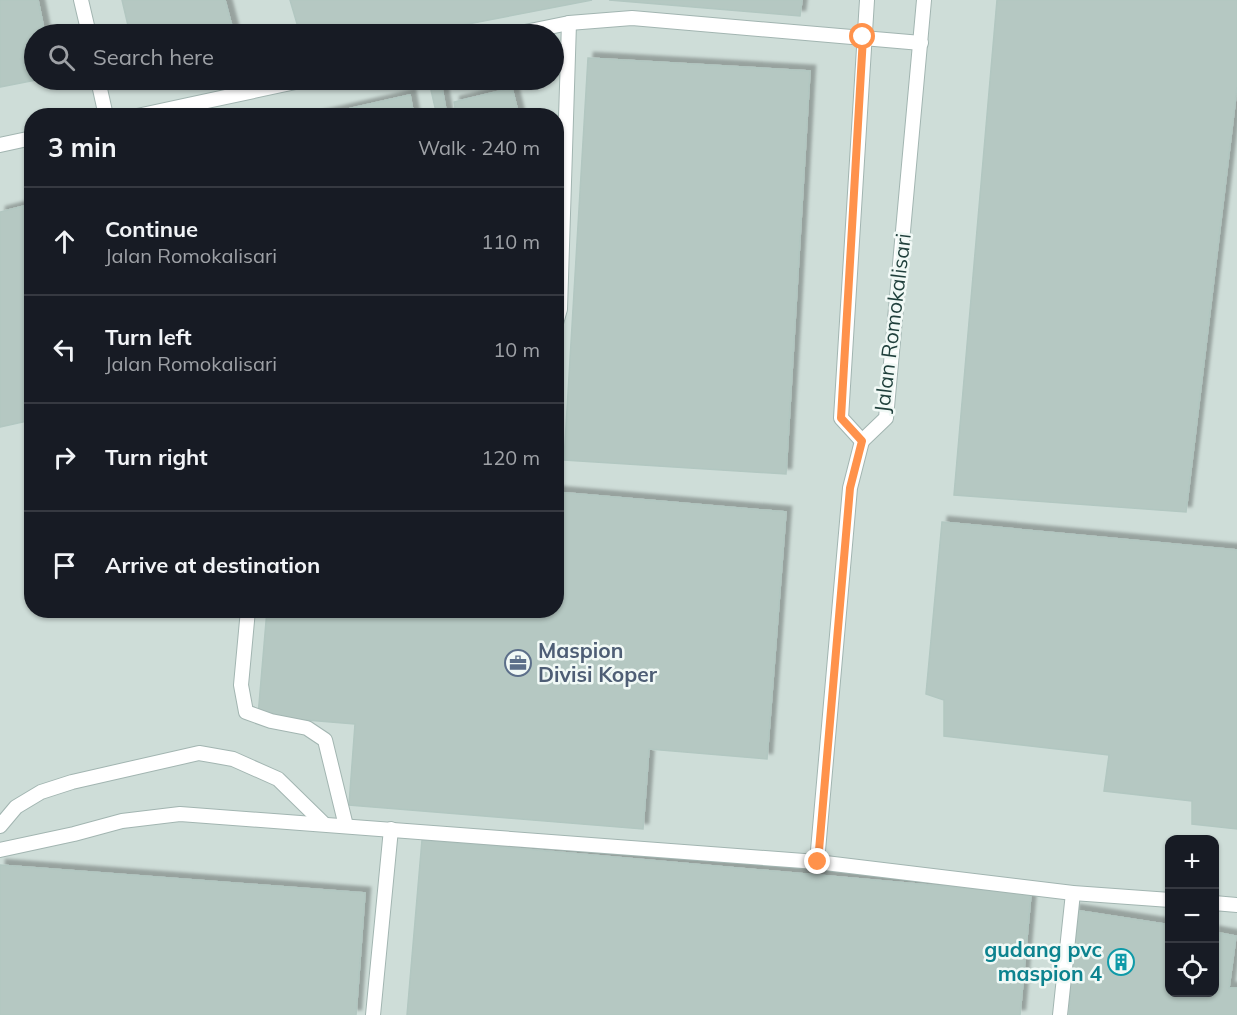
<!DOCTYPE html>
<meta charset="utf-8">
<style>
:root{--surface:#171b24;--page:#20242c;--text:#f1f3f6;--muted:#9ea1a6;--line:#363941}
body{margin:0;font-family:Mulish,sans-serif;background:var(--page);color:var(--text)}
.controls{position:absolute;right:18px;bottom:18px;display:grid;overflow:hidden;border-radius:12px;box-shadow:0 2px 4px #0004}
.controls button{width:54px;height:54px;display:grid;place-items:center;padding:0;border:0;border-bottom:2px solid var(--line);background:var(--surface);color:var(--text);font:30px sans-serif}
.stop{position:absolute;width:18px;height:18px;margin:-14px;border:4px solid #ff924b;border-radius:50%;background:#fff}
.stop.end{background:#ff924b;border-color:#fff;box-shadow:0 2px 6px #0008}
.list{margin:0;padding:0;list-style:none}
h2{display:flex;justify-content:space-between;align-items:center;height:78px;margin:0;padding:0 24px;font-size:26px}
h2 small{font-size:20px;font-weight:400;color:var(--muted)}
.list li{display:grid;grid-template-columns:39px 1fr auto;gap:18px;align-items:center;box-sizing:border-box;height:108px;padding:0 24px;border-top:2px solid var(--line)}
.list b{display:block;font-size:22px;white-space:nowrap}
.list p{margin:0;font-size:20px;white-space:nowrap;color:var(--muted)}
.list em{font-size:20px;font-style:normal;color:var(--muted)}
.icon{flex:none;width:33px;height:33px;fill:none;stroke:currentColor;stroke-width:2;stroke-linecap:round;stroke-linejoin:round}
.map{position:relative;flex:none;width:1237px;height:1015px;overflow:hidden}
.search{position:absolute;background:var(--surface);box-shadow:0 2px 4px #0004;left:24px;top:24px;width:540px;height:66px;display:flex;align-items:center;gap:15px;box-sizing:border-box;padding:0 21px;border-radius:33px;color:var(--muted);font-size:22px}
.panel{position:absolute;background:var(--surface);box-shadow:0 2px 4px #0004;left:24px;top:108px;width:540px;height:510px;border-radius:24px}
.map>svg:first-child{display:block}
.built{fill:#ceddd8;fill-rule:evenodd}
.building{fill:#b5c8c2;stroke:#b2c7c1;stroke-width:1.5;filter:url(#shadow)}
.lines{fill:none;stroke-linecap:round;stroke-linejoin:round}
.service-casing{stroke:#a2b5b1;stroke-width:16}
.service{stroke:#fff;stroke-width:14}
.route{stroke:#ff924b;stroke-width:8}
.labels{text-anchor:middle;stroke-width:5;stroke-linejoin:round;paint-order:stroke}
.street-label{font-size:21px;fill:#1f3f3b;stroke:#f1f9f6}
.service-label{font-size:21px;font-weight:bold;fill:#4e5e75;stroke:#f1f9f6;text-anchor:start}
.culture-label{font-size:21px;font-weight:bold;fill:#0d838f;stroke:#f1f9f6;text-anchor:end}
</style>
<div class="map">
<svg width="1237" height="1015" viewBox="0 0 1237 1015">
<defs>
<filter id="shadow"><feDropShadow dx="5.5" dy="-5.5" stdDeviation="1.5" flood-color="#0004"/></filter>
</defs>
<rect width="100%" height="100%" fill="#e0ede9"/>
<path class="built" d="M0 0H1237V1015H0ZM34 34H554V80H34ZM32 116H556V610H32ZM1170 840H1214V992H1170Z"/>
<g class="building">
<polygon points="0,0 38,0 45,34 34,34 34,80 36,80 0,87"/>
<polygon points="122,0 225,0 234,34 130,34"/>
<polygon points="290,0 592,0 416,34 300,34"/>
<polygon points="609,0 802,0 800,16"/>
<polygon points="997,0 1237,0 1237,87 1186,512 954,495"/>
<polygon points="588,58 810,71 786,474 564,460"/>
<polygon points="183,80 205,80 206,83 185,89"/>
<polygon points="442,88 447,116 437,116 431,90"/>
<polygon points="512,88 519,116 456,116 454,102"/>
<polygon points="410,95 414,116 317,116"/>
<polygon points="32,204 32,420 0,427 0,212"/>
<polygon points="556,492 786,512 767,759 649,749 643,829 349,805 355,724 258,716 267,610 556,610"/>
<polygon points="942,522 1237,550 1237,829 1192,824 1192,801 1104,791 1109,755 944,736 944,700 926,694"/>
<polygon points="422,840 1031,894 1020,1015 407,1015"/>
<polygon points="0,865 365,893 356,1015 0,1015"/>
<polygon points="1074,910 1170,925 1170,992 1214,992 1214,932 1236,936 1229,988 1237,988 1237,1015 1069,1015"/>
</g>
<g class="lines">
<defs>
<g id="service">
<polyline points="81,0 89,34"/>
<polyline points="515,34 569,23 632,18 921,43"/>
<polyline points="98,80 106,116"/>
<polyline points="137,116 305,80"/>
<polyline points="0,145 32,138"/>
<polyline points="556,323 560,309 569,23"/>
<polyline points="862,441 886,418 924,0"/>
<polyline points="862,441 841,418 867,0"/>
<polyline points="248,610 241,685 246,712 271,721 307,728 325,740 346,826"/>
<polyline points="0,826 16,807 41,792 72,782 199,753 233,759 278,779 324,824"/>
<polyline points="0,850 74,834 122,821 180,814 817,862 1073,893 1170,900"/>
<polyline points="817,862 850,488 862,441"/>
<polyline points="1214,903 1237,905"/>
<polyline points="373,1015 391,829"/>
<polyline points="1060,1015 1073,893"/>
</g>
</defs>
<use href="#service" class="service-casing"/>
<use href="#service" class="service"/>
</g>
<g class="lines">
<polyline class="route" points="818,862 850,488 862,441 841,418 863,37"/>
</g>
<defs>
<symbol id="office-ring" viewBox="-11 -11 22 22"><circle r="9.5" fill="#f1f9f6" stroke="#5c6f8a" stroke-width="1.5"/><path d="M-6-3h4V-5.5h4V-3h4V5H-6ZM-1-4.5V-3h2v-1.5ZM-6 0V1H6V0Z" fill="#5c6f8a"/></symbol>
<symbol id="building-ring" viewBox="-11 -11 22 22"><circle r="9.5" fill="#f1f9f6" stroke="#0f9aa8" stroke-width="1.5"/><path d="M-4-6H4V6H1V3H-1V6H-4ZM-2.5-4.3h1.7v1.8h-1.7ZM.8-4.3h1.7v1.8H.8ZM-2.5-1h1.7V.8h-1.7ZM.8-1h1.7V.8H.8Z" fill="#0f9aa8"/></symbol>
</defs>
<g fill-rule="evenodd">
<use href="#office-ring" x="503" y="648" width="30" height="30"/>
<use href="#building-ring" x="1106" y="947" width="30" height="30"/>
</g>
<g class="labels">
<g class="street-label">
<text transform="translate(893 323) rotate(-83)" y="7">Jalan Romokalisari</text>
</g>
<g class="service-label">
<text x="538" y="658">Maspion<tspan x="538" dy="24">Divisi Koper</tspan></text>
</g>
<g class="culture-label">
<text x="1102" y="957">gudang pvc<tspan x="1102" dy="24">maspion 4</tspan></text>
</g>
</g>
</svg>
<div class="controls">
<button>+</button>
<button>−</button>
<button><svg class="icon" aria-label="locate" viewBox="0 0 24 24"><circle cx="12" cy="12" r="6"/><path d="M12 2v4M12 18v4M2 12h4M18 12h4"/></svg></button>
</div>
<div class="stop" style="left:863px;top:37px"></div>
<div class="stop end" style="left:818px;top:862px"></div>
<div class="search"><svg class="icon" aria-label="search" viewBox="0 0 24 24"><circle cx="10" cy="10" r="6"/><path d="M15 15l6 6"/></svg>Search here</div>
<section class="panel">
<h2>3 min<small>Walk · 240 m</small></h2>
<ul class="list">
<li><svg class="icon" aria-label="ahead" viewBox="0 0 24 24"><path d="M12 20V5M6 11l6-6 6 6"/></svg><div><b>Continue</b><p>Jalan Romokalisari</p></div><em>110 m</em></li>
<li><svg class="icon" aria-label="left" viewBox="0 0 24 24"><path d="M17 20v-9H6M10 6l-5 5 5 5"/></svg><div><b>Turn left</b><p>Jalan Romokalisari</p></div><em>10 m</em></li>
<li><svg class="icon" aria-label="right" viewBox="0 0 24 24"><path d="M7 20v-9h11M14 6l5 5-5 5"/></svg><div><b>Turn right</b></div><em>120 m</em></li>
<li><svg class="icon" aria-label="arrive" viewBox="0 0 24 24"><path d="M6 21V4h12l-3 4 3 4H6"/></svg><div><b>Arrive at destination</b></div></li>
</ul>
</section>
</div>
